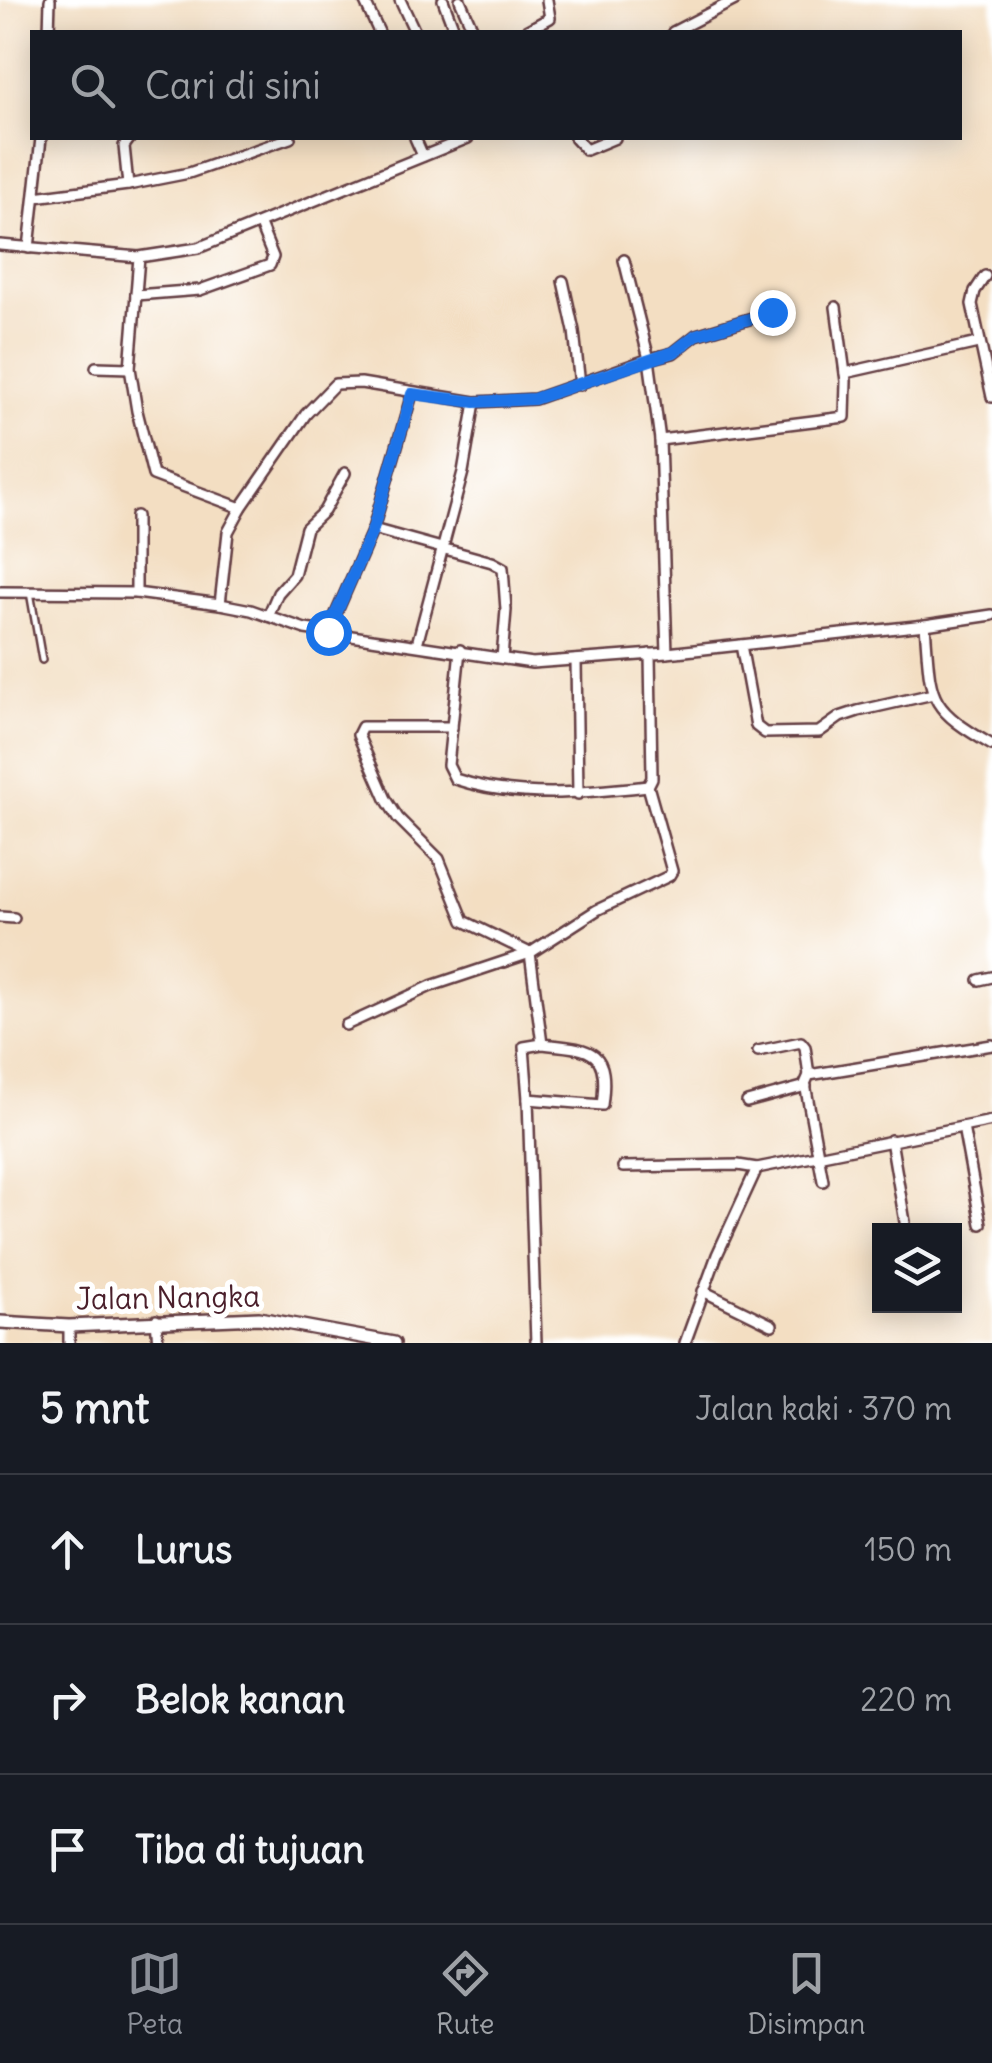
<!DOCTYPE html>
<html lang="id">
<meta charset="utf-8">
<style>
:root{--surface:#171b24;--page:#242831;--text:#f1f3f6;--muted:#9ea1a6;--line:#363941;--accent:#8c9099}
body{margin:0;font-family:Delius,sans-serif;background:var(--page);color:var(--text)}
.controls{position:absolute;right:30px;bottom:30px;display:grid;overflow:hidden;border-radius:0px;box-shadow:0 5px 25px #0003}
.controls button{width:90px;height:90px;display:grid;place-items:center;padding:0;border:0;border-bottom:2px solid var(--line);background:var(--surface);color:var(--text);font:50px sans-serif}
.stop{position:absolute;width:30px;height:30px;margin:-22px;border:8px solid #1a73e8;border-radius:50%;background:#fff}
.stop.end{background:#1a73e8;border-color:#fff;box-shadow:0 2px 10px #0008}
.list{margin:0;padding:0;list-style:none}
h2{display:flex;justify-content:space-between;align-items:center;height:130px;margin:0;padding:0 40px;font-size:42px}
h2 small{font-size:32px;font-weight:400;color:var(--muted)}
.list li{display:grid;grid-template-columns:65px 1fr auto;gap:30px;align-items:center;box-sizing:border-box;height:150px;padding:0 40px;border-top:2px solid var(--line)}
.list b{display:block;font-size:38px;white-space:nowrap}
.list em{font-size:32px;font-style:normal;color:var(--muted)}
.icon{flex:none;width:55px;height:55px;fill:none;stroke:currentColor;stroke-width:2;stroke-linecap:round;stroke-linejoin:round}
.map{position:relative;flex:none;width:992px;height:1343px;overflow:hidden}
.search{position:absolute;background:var(--surface);box-shadow:0 5px 25px #0003;left:30px;right:30px;top:30px;height:110px;display:flex;align-items:center;gap:25px;box-sizing:border-box;padding:0 35px;border-radius:0px;color:var(--muted);font-size:38px}
.sheet{height:580px;background:var(--surface)}
nav{display:flex;justify-content:space-around;align-items:center;box-sizing:border-box;height:140px;border-top:2px solid var(--line);background:var(--surface);font-size:28px;color:var(--muted)}
nav a{display:grid;justify-items:center;gap:5px}
nav .on{color:var(--accent)}
.map>svg:first-child{display:block}
.lines{fill:none;stroke-linecap:round;stroke-linejoin:round}
.service-casing{stroke:#633c42;stroke-width:10}
.minor-casing{stroke:#633c42;stroke-width:14}
.tertiary-casing{stroke:#633c42;stroke-width:16}
.service{stroke:#fff;stroke-width:5}
.minor{stroke:#fff;stroke-width:9}
.tertiary{stroke:#fff;stroke-width:11}
.route{stroke:#1a73e8;stroke-width:12}
.labels{text-anchor:middle;stroke-width:10;stroke-linejoin:round;paint-order:stroke}
.street-label{font-size:30px;fill:#4a1f2b;stroke:#fff}
</style>
<div class="map">
<svg width="992" height="1343" viewBox="0 0 992 1343">
<rect width="100%" height="100%" fill="#fff"/>
<filter id="ink" filterUnits="userSpaceOnUse"><feTurbulence type="fractalNoise" baseFrequency=".01" numOctaves="2"/><feDisplacementMap in="SourceGraphic" scale="20" xChannelSelector="R" yChannelSelector="G"/><feConvolveMatrix kernelMatrix="1 2 1 2 8 2 1 2 1" color-interpolation-filters="sRGB"/></filter>
<filter id="wash" filterUnits="userSpaceOnUse"><feTurbulence type="fractalNoise" baseFrequency=".0048" numOctaves="4" result="noise"/><feDisplacementMap in="SourceGraphic" scale="40" xChannelSelector="R" yChannelSelector="G"/><feGaussianBlur stdDeviation="2.25" result="paint"/><feColorMatrix in="noise" values="0 0 0 0 0 0 0 0 0 0 0 0 0 0 0 0 0 1.4 0 .05"/><feComposite in="paint" operator="in"/></filter>
<g filter="url(#wash)">
<rect width="100%" height="100%" fill="#f3dec2"/>
</g>
<g filter="url(#ink)">
<g class="lines">
<defs>
<polyline id="service" points="30,592 42,660"/>
<g id="minor">
<polyline points="364,0 379,32"/>
<polyline points="400,0 415,32"/>
<polyline points="443,0 455,32"/>
<polyline points="460,0 474,32"/>
<polyline points="49,32 50,0"/>
<polyline points="524,32 550,18 547,0"/>
<polyline points="673,32 735,0"/>
<polyline points="415,138 423,156"/>
<polyline points="575,138 586,150 615,138"/>
<polyline points="128,185 124,146 130,138"/>
<polyline points="35,197 128,185 189,173 290,138"/>
<polyline points="0,245 139,257 198,248 468,138"/>
<polyline points="29,248 41,138"/>
<polyline points="139,257 130,368 137,411 153,475 241,508"/>
<polyline points="985,276 975,291 972,304 992,397"/>
<polyline points="563,281 574,331 580,385"/>
<polyline points="136,295 200,290 270,265 273,257 260,225"/>
<polyline points="96,367 130,368"/>
<polyline points="845,373 978,343"/>
<polyline points="475,402 535,399 649,359 624,260"/>
<polyline points="660,440 649,359 673,353 696,335 772,312"/>
<polyline points="373,529 492,562 503,568 506,610 502,658"/>
<polyline points="0,592 136,593 220,604 251,610 305,629 532,663 667,653 925,625 992,615"/>
<polyline points="136,593 136,516"/>
<polyline points="220,604 228,532 241,508 306,414 335,384 361,383 475,402 463,472 417,644"/>
<polyline points="268,616 278,593 294,575 306,528 324,511 345,473"/>
<path d="M925 625C931 699 925 706 992 745"/>
<polyline points="328,632 373,529 412,394"/>
<polyline points="741,645 756,726 765,733 819,732 840,717 858,711 933,694"/>
<path d="M460 650 448 765 455 779C518 800 584 793 648 786"/>
<polyline points="667,653 660,440 845,417 846,381 836,307"/>
<polyline points="576,660 578,794"/>
<polyline points="452,727 362,727 358,735 386,799 398,818 439,859 464,921 530,953"/>
<polyline points="0,917 14,918"/>
<polyline points="979,980 992,977"/>
<polyline points="346,1025 431,986 530,953"/>
<path d="M542 1044 524 1047 528 1099 602 1105C610 1048 591 1049 542 1044L530 953 597 910 669 876 672 871 648 786 652 778 650 654"/>
<polyline points="758,1051 801,1042 805,1047 809,1075"/>
<polyline points="528,1099 536,1343"/>
<polyline points="747,1102 806,1086"/>
<polyline points="963,1127 981,1224"/>
<polyline points="891,1140 905,1222"/>
<polyline points="623,1167 738,1165 757,1168"/>
<polyline points="823,1181 805,1084 809,1075 992,1045"/>
<polyline points="703,1291 772,1325"/>
<polyline points="156,1320 158,1343"/>
<polyline points="69,1343 69,1326"/>
<polyline points="685,1343 717,1255 757,1168 992,1121"/>
</g>
<polyline id="tertiary" points="0,1322 69,1326 259,1318 394,1343"/>
</defs>
<use href="#service" class="service-casing"/>
<use href="#minor" class="minor-casing"/>
<use href="#tertiary" class="tertiary-casing"/>
<use href="#service" class="service"/>
<use href="#minor" class="minor"/>
<use href="#tertiary" class="tertiary"/>
</g>
</g>
<g class="lines" filter="url(#ink)">
<polyline class="route" points="328,632 373,529 412,394 475,402 534,399 674,352 696,335 772,312"/>
</g>
<g class="labels">
<g class="street-label">
<text transform="translate(168 1298) rotate(-1)" y="10">Jalan Nangka</text>
</g>
</g>
</svg>
<div class="controls">
<button><svg class="icon" aria-label="layers" viewBox="0 0 24 24"><path d="M12 4l9 5-9 5-9-5zM3 14l9 5 9-5"/></svg></button>
</div>
<div class="stop" style="left:328px;top:632px"></div>
<div class="stop end" style="left:772px;top:312px"></div>
<div class="search"><svg class="icon" aria-label="search" viewBox="0 0 24 24"><circle cx="10" cy="10" r="6"/><path d="M15 15l6 6"/></svg>Cari di sini</div>
</div>
<section class="sheet">
<h2>5 mnt<small>Jalan kaki · 370 m</small></h2>
<ul class="list">
<li><svg class="icon" aria-label="ahead" viewBox="0 0 24 24"><path d="M12 20V5M6 11l6-6 6 6"/></svg><div><b>Lurus</b></div><em>150 m</em></li>
<li><svg class="icon" aria-label="right" viewBox="0 0 24 24"><path d="M7 20v-9h11M14 6l5 5-5 5"/></svg><div><b>Belok kanan</b></div><em>220 m</em></li>
<li><svg class="icon" aria-label="arrive" viewBox="0 0 24 24"><path d="M6 21V4h12l-3 4 3 4H6"/></svg><div><b>Tiba di tujuan</b></div></li>
</ul>
</section>
<nav>
<a class="on"><svg class="icon" aria-label="map" viewBox="0 0 24 24"><path d="M3 6l6-2 6 2 6-2v14l-6 2-6-2-6 2zM9 4v14M15 6v14"/></svg>Peta</a>
<a><svg class="icon" aria-label="directions" viewBox="0 0 24 24"><path d="M12 3l9 9-9 9-9-9zM9 14v-3h6M13 9l2 2-2 2"/></svg>Rute</a>
<a><svg class="icon" aria-label="saved" viewBox="0 0 24 24"><path d="M7 4h10v16l-5-4-5 4z"/></svg>Disimpan</a>
</nav>
